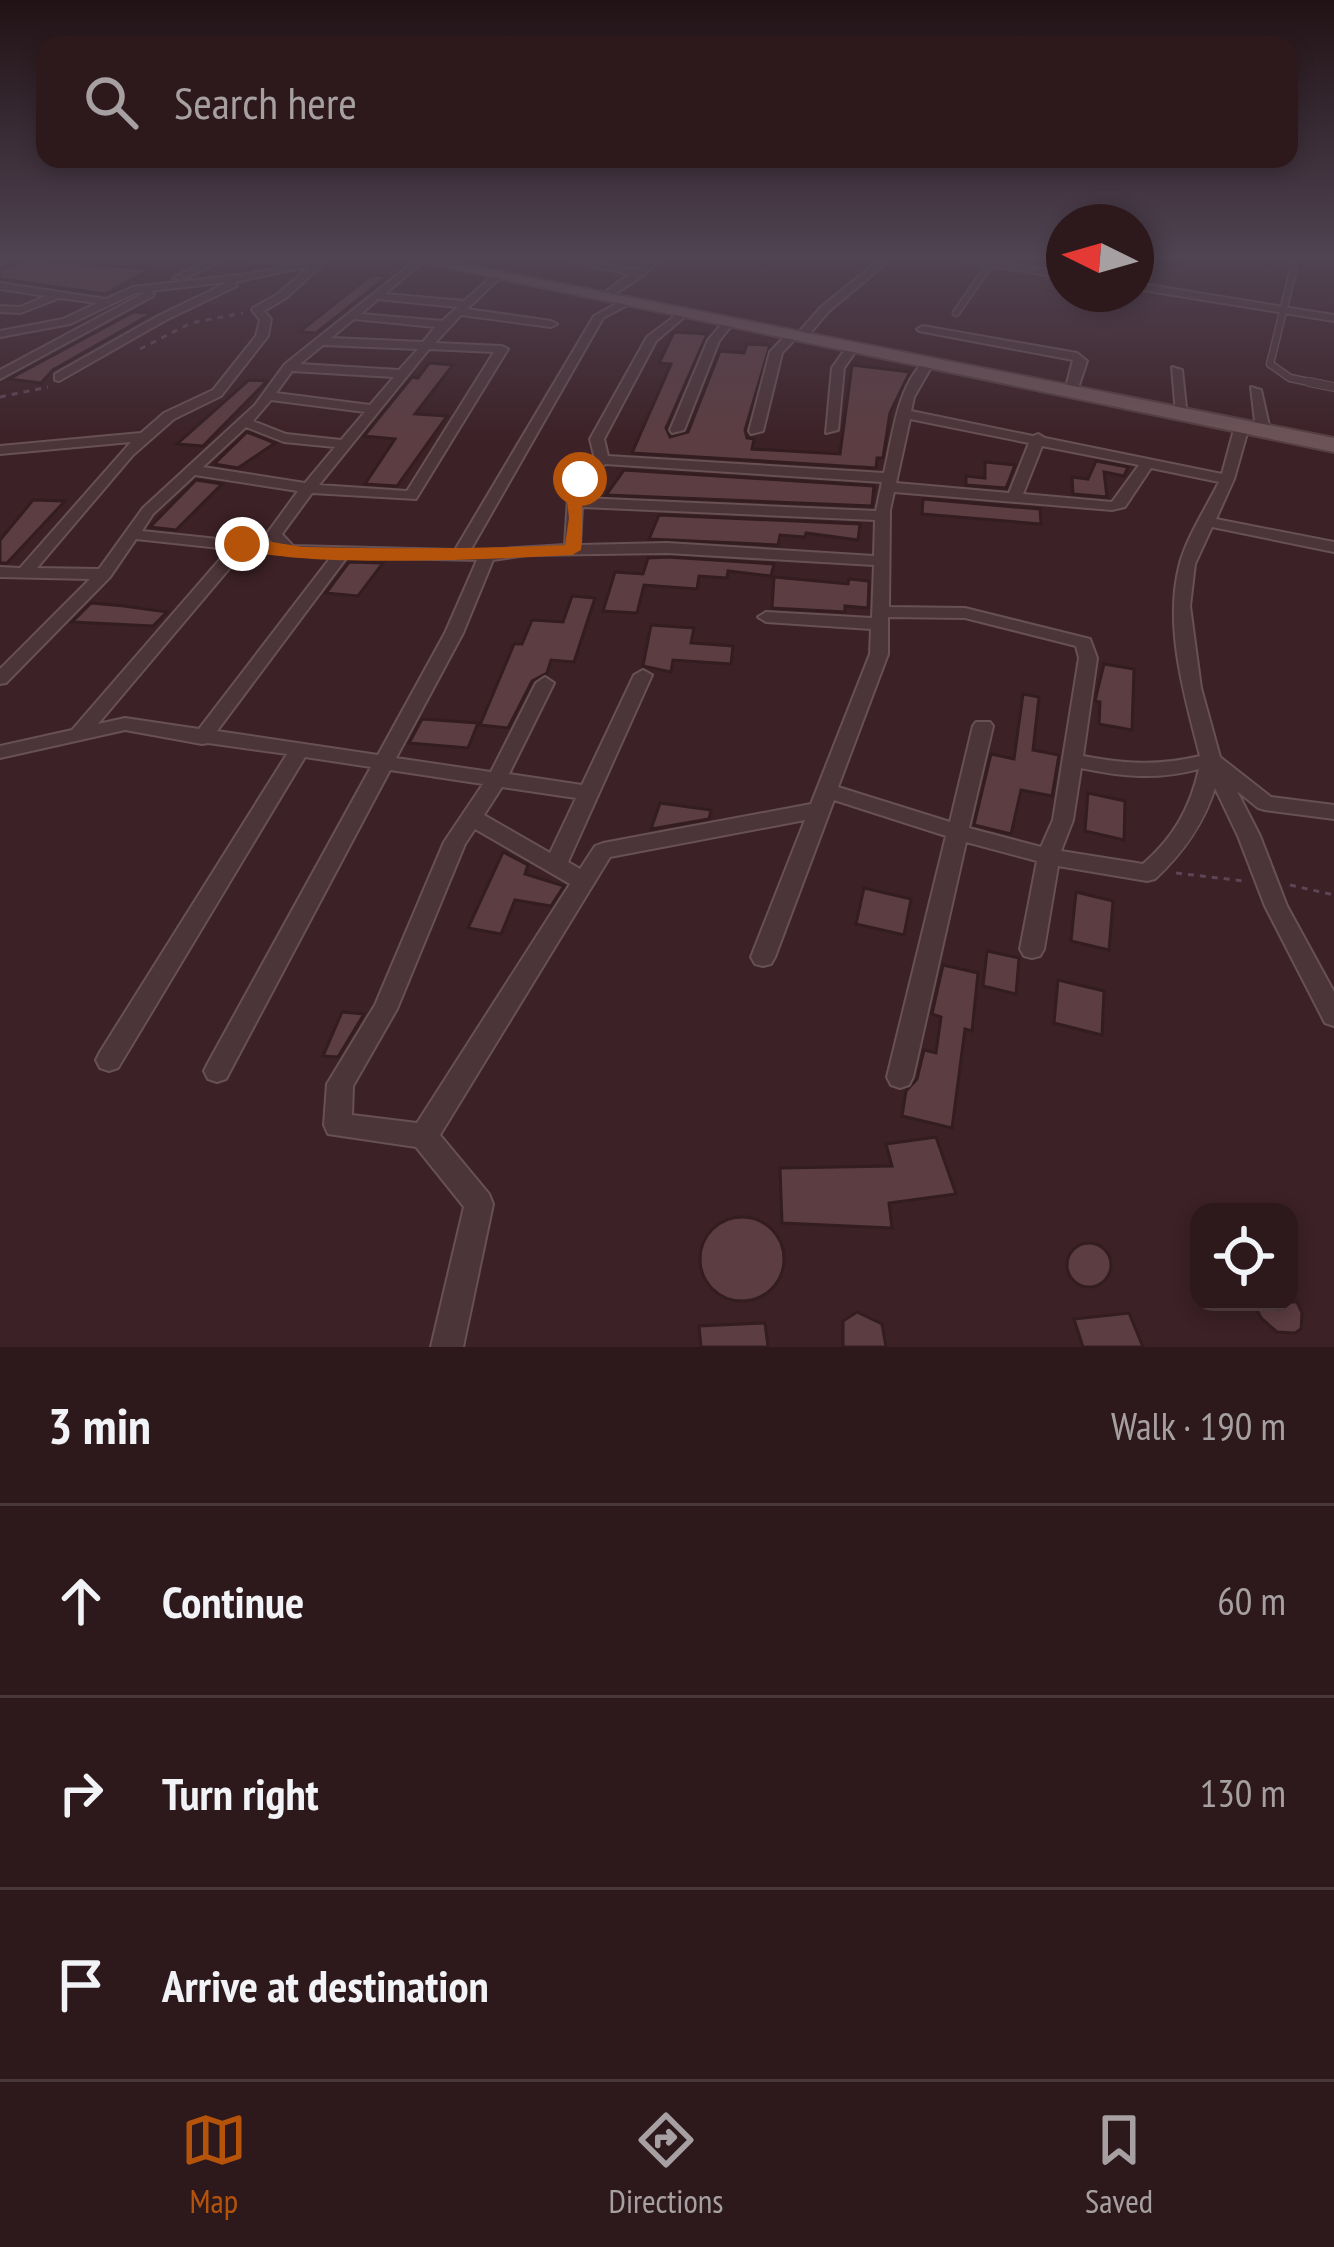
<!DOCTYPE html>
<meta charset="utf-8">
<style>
:root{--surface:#2d191c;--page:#392629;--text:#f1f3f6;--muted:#a7a0a3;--line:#48383b;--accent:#b45309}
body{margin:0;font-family:"PT Sans Narrow",sans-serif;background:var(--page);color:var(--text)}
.controls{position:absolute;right:36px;bottom:36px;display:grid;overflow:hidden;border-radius:24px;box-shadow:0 6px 18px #0003}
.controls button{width:108px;height:108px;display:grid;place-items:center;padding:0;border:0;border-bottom:3px solid var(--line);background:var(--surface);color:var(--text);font:60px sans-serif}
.compass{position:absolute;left:1046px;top:204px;width:108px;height:108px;border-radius:50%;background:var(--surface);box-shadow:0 6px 18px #0003;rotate:275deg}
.stop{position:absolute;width:36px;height:36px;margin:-27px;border:9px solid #b45309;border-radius:50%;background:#fff}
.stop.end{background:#b45309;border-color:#fff;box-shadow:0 3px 12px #0008}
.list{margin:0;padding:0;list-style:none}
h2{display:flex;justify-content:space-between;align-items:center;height:156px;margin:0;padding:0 48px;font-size:51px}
h2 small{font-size:39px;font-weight:400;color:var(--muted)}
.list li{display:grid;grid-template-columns:78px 1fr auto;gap:36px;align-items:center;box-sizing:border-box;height:192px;padding:0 48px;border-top:3px solid var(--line)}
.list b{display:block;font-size:45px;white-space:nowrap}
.list em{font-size:39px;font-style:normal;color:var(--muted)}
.icon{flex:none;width:66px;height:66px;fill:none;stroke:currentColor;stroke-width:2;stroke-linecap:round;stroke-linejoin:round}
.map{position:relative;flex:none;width:1334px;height:1347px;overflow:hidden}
.search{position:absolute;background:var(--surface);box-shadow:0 6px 18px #0003;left:36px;right:36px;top:36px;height:132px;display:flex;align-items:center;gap:30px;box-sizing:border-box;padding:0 42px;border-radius:24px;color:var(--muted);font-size:45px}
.sheet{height:732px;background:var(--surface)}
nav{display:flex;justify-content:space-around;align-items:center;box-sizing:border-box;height:168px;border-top:3px solid var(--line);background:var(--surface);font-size:33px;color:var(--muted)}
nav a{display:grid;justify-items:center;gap:6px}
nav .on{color:var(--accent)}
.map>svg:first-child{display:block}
.building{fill:#5c3d42;stroke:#331d20;stroke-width:3}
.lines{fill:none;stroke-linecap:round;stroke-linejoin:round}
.service-far1-casing{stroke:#675154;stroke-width:9}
.service-casing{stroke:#675154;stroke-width:10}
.minor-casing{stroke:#675154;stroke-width:4}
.primary-casing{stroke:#553f42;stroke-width:4}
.path{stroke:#5e4555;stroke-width:3;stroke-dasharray:6 6;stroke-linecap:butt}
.service-far1{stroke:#4c3539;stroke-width:6}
.service{stroke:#4c3539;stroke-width:8}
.minor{fill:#4c3539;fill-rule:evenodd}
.primary{fill:#6c5357;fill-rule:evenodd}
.route{fill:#b45309}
</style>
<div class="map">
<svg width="1334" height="1347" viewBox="0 0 1334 1347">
<rect width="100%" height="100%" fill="#3c2126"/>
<g class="building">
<polygon points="26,259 151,269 105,294 0,279 0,269"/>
<polygon points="371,275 388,276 316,333 299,332"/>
<polygon points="150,303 135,312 153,313 53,370 41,383 9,379"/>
<polygon points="674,332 707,334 666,428 670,437 688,432 720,351 744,353 747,344 770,345 745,430 747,438 754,439 752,449 840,454 852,365 910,372 890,413 883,458 877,458 876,468 632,453 671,364 659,363"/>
<polygon points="429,363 453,365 415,414 447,416 397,486 365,484 395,439 364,436 412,377 418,378"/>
<polygon points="249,380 267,381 203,446 177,444"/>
<polygon points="247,432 275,443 238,468 214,464"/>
<polygon points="1096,461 1128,467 1124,476 1104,472 1107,497 1073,494 1072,477 1088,479"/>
<polygon points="985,462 1015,465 1006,488 966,485 966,476 985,478"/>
<polygon points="624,470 874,486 872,506 606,495"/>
<polygon points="196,480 222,484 176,530 150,527"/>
<polygon points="923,499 1040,509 1041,524 922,514"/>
<polygon points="33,500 65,501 7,563 0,563 0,540"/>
<polygon points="659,515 860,524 858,540 806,533 805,537 780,535 778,545 649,539"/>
<polygon points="648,558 667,557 774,564 771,576 728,571 727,578 699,576 697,589 644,585 637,613 603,611 615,572 643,574"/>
<polygon points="349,562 383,563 358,596 326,593"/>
<polygon points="774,577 848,584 849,579 869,581 868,608 845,606 845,612 772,608"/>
<polygon points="572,596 595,598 574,662 551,660 547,673 532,681 508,728 480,725 514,644 522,644 532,620 563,622"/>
<polygon points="91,603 124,606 167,612 153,626 72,622"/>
<polygon points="651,625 694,628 691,643 733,646 731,664 673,660 671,672 643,666"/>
<polygon points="1104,664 1134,669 1132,730 1099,724 1100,702 1095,701"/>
<polygon points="1023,694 1039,697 1033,750 1059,755 1052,796 1021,790 1011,834 974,825 991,754 1014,759"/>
<polygon points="422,719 478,723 468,748 409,743"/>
<polygon points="1088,793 1125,801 1124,840 1085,831"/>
<polygon points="660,803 711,810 709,819 651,829"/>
<polygon points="503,852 528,865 525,874 564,886 551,906 515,900 501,934 468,928"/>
<polygon points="864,888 911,899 904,935 856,924"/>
<polygon points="1076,892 1113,901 1109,950 1071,941"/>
<polygon points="987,951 1019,958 1016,994 983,986"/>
<polygon points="943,965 978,973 972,1031 965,1029 952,1128 902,1116 906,1091 917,1079 924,1050 936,1053 941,1017 932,1014"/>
<polygon points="1058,980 1104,991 1102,1035 1054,1023"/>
<polygon points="342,1012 364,1014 338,1057 323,1056"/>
<polygon points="936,1137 956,1194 889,1203 892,1228 782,1223 780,1168 892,1166 886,1144"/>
<circle cx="742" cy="1259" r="42"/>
<circle cx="1089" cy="1265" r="22"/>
<polygon points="1253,1302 1297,1302 1302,1313 1301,1329 1295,1333 1277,1332 1261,1318"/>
<polygon points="857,1312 882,1324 886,1347 843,1347 843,1321"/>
<polygon points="1129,1313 1143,1347 1083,1347 1074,1319"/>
<polygon points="765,1323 768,1347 701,1347 699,1326"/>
</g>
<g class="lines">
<defs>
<g id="service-far1">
<polyline points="1297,255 1270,364 1290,378 1324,385"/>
<polyline points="956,313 990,264"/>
</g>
<polyline id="service" points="1309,382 1334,387"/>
<g id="minor">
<polygon points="12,255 25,255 0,265 0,259"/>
<polygon points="91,255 176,255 171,258 96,258"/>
<polygon points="211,255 290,257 295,260 290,263 225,259 182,280 173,278 213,257"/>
<path d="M332 255H348L325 262 286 298 264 311 271 319 268 336 221 396 174 419 133 455 37 568 99 569 143 508 255 405 285 364 421 256 426 259 424 261 385 294 464 301 498 271 503 274 502 276 467 309 551 321 557 324 551 327 461 315 435 343 502 346 508 349 416 499 312 493 282 534 293 546 455 550 594 316 629 297 634 300 633 302 603 318 470 551 565 545 569 483 595 459 590 439 647 337 684 309 689 312 688 314 656 341 604 439 608 456 884 473C893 436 897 383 928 358L934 362 914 397 911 411 1033 436 1038 434 1045 438 1222 474 1235 426 1247 423 1249 426 1234 479 1216 519 1334 542V552L1212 527 1195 564 1190 606 1201 688 1220 757 1271 797 1334 805V819L1265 810 1258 808 1237 791 1260 836 1287 906 1334 992V1026L1325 1023 1265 906 1238 836 1215 788C1203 825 1183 853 1155 879L1147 881 1058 866 1044 949 1040 956 1032 958 1024 956 1020 949 1037 861 966 842 913 1077 909 1085 900 1088 891 1085 887 1077 946 836 834 800 775 957 771 964 763 966 755 964 751 957 805 820 610 857 440 1135 489 1194 493 1204 463 1347H431L464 1207 416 1147 328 1134 324 1125 327 1084 375 1005 444 842 483 784 390 770 226 1079 217 1082 208 1079 204 1071 208 1063 371 767 305 757 118 1068 109 1071 100 1068 96 1060 100 1052 287 754 208 743 202 744 125 730 0 758V746L72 730 229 549 136 539 110 577 6 683 0 684V669L90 579 0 577V567L20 568 131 442 0 454V446L141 433 164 413 213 390 256 336 260 320 252 310 253 308 278 294 310 266 235 282 237 286 166 320 59 381 55 380V374L158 316 228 282 150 291 154 294 153 296 0 379V370L146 292 135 293 70 324 0 337V331L63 319 97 303 59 298 21 313 0 312V306L20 307 46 296 0 289V283L106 299 133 287 249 274ZM378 299 458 307 442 321 361 314ZM354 319 435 327 423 342 331 338ZM323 345 418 349 399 370 300 364ZM429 349 494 352 407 491 319 485ZM292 371 394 377 370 405 276 393ZM271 400 365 412 341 440 286 434 253 421ZM910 419 1029 443 1009 493 896 483ZM246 427 284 442 335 447 305 483 203 467ZM1042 446 1139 465 1112 502 1023 494ZM605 464 882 482 876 511 582 498 583 484ZM1151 468 1219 482C1206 508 1185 540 1179 567 1164 628 1185 697 1200 756 1158 766 1125 764 1083 756L1097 658 1090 639 965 608 889 607 890 510 894 492 1112 510 1125 507ZM195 475 298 491 266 535 275 545 142 531 153 514ZM582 507 875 520 874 556 667 543 580 545ZM244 551 331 557 199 729 125 718 98 724ZM667 553 874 565 872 618 766 612 758 617 766 622 871 629 870 654 811 804 603 843 595 846 580 869 568 862 652 675 643 670 634 675 582 785 509 774 554 683 545 677 536 683 491 772 396 758 463 633 493 560 526 555ZM347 557 477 560 445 633 378 755 217 731ZM888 617 965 618 1076 646 1079 658 1053 820 1041 847 969 828 993 726 990 722H976L973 726 950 822 838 787 888 654ZM1081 768C1123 777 1157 780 1199 769 1190 809 1173 838 1143 864L1061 851 1073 820ZM502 787 576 798 550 853 484 815ZM475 829 570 884 417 1123 352 1115 353 1086 397 1009 465 844Z"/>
<polygon points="539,255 557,255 637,270 656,255 666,255 641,277 607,299 603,298 603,294 629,274"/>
<polygon points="886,255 896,255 829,311 806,338 797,337 782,353 763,431 751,434 749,431 770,352 789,332 798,333 821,307"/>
<polygon points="927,255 948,255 1064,272 1064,278"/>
<polygon points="1136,283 1334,315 1334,321 1136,289"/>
<polygon points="726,319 735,321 719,341 684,430 672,433 670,430 708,340"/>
<polygon points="923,326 1077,353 1087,361 1077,391 1071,395 1065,391 1073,360 919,331 917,329"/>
<polygon points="853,343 859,346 844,368 838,430 826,433 832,368 849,344"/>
<polygon points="1172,367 1182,370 1187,417 1176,414"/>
<polygon points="1251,387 1261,390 1270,430 1268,433 1256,430"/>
</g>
<polygon id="primary" points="386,255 416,255 1334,438 1334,452"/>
</defs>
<use href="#service-far1" class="service-far1-casing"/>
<use href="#service" class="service-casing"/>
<use href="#minor" class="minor-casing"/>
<use href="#primary" class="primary-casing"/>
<g class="path">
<polyline points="140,349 191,323 243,313"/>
<polyline points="0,397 48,387"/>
<polyline points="1176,873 1244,881"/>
<polyline points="1290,885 1334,895"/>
</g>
<use href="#service-far1" class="service-far1"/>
<use href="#service" class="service"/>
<use href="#minor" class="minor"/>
<use href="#primary" class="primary"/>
</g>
<linearGradient id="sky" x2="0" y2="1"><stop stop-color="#211215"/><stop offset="0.58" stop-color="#504352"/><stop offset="1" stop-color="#504352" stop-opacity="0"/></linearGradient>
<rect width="1334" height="443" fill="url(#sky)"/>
<path class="route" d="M580 474 587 479C579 495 584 529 581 550L572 555C512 558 275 571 233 544 250 534 285 546 305 547 392 549 478 549 565 545L569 518 566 490Z"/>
</svg>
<div class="controls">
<button><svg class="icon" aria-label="locate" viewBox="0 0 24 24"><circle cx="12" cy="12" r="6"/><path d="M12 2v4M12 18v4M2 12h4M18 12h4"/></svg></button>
</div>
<svg class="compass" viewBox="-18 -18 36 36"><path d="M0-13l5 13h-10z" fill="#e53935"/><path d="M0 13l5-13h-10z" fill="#a7a0a3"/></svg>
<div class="stop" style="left:580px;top:479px"></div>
<div class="stop end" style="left:242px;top:544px"></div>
<div class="search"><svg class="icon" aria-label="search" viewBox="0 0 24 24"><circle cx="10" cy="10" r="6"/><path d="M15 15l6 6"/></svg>Search here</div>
</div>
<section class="sheet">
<h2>3 min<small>Walk · 190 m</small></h2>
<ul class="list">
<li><svg class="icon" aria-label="ahead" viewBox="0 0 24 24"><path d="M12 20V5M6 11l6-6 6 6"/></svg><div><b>Continue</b></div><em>60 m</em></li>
<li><svg class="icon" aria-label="right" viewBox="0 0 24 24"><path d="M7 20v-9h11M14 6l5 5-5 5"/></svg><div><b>Turn right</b></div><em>130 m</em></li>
<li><svg class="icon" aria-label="arrive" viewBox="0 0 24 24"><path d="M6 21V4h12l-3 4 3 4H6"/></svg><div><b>Arrive at destination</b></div></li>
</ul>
</section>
<nav>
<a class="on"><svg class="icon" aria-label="map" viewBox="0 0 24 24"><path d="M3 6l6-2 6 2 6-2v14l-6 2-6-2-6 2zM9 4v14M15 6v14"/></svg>Map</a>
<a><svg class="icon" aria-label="directions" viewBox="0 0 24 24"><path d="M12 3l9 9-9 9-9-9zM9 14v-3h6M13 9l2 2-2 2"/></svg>Directions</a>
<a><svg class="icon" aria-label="saved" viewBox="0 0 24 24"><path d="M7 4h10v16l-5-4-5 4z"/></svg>Saved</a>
</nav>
